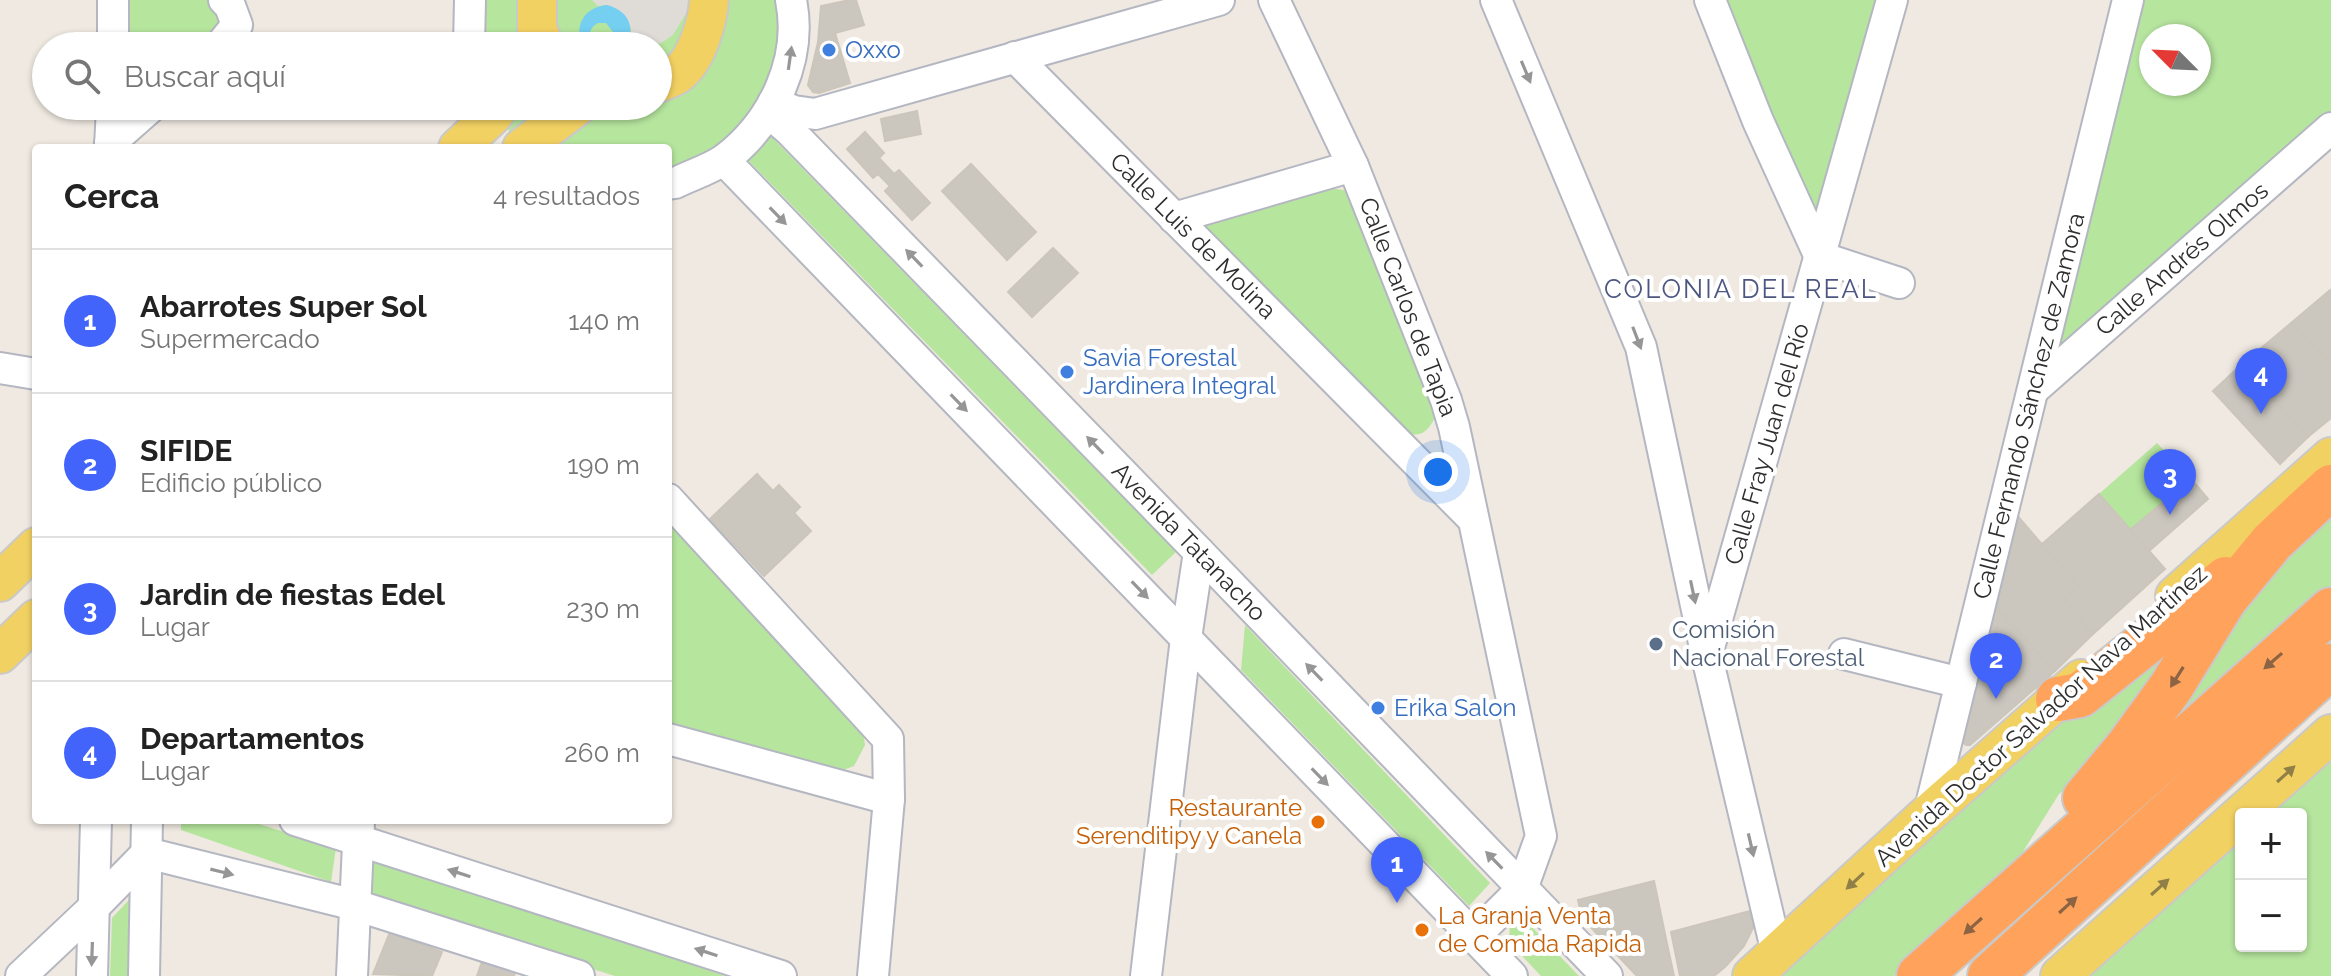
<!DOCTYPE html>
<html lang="es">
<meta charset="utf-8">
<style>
:root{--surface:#fff;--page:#f6f6f6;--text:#222;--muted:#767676;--line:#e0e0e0;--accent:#4264fb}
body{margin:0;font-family:Raleway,sans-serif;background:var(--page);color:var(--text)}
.controls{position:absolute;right:24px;bottom:24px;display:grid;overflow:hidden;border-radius:8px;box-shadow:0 2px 6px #0004}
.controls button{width:72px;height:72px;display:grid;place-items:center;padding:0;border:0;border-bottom:2px solid var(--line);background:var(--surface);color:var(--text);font:40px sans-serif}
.compass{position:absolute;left:2139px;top:24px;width:72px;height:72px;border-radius:50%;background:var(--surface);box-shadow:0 2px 6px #0004;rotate:294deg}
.you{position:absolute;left:1438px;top:472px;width:28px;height:28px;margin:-20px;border:6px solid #fff;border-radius:50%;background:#1a73e8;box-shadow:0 0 0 12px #1a73e833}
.badge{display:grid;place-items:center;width:52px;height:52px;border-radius:50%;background:var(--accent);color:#fff;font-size:26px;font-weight:700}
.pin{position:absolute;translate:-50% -66px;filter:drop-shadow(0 2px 4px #0008)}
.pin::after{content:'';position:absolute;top:42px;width:28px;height:24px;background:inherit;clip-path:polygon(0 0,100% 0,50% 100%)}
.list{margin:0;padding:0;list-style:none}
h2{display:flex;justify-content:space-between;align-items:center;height:104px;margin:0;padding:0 32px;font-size:34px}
h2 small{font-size:26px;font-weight:400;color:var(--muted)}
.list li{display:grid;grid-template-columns:52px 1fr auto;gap:24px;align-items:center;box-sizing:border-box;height:144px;padding:0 32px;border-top:2px solid var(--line)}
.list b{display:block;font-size:30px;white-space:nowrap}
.list p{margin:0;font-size:26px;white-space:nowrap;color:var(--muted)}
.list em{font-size:26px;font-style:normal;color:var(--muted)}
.icon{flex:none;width:44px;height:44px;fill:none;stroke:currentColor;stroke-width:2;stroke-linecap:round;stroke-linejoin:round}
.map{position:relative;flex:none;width:2331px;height:976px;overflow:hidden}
.search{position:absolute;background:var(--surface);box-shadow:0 2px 6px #0004;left:32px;top:32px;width:640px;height:88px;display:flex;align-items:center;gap:20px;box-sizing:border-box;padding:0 28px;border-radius:44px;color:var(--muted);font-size:30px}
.panel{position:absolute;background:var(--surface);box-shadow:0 2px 6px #0004;left:32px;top:144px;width:640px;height:680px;border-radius:8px}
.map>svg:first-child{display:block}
.green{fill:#b6e59e;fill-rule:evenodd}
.plaza{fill:#dfdcd8}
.water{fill:#75cff0;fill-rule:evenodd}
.building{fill:#cbc7bf;stroke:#cbc5ba;stroke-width:2}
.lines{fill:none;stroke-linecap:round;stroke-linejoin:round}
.minor-casing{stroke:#b4b7c1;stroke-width:34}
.major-casing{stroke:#c9c9c9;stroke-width:42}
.highway-casing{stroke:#c9c9c9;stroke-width:48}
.minor{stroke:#fff;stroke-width:30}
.major{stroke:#f2d163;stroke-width:38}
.highway{stroke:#ffa35c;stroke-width:44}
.oneway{fill:#969696}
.oneway2{fill:#8c6343}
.oneway3{fill:#908048}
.shop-dot{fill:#3f7fe0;stroke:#fff;stroke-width:3}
.service-dot{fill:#5c6f8a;stroke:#fff;stroke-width:3}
.food-dot{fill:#e8710a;stroke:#fff;stroke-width:3}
.labels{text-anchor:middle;stroke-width:8;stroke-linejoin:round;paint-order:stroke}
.shop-label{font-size:24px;fill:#366cbe;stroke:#fff;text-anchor:start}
.street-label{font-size:24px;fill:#2e2e2e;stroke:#fff}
.service-label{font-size:24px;fill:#4e5e75;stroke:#fff;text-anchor:start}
.food-label{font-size:24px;fill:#c56008;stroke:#fff;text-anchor:end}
.neighbourhood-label{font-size:26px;letter-spacing:2px;fill:#4d5680;stroke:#fff}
</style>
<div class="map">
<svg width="2331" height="976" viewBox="0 0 2331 976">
<rect width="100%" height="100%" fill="#efe9e1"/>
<g class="green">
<polygon points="122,0 208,0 226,26 205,46 121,46"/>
<polygon points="470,0 791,0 768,112 668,184 668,148 523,148 489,106 658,106 658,46 469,46"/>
<polygon points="1710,0 1892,0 1820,257"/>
<path d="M2128 0H2331V128L2033 390ZM2151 36H2199V84H2151Z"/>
<polygon points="765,130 1176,552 1152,575 743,155"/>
<path d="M1328 188 1344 190 1352 199 1438 412C1427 433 1424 437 1399 434L1191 227Z"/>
<polygon points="2157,443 2191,479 2130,530 2099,494"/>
<polygon points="2331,496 2331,586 2142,755 2171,687"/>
<polygon points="668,514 861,721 865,745 854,766 827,776 668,726"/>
<polygon points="2215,590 2128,737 2059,794 2009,874 1894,976 1766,976 1937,822"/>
<polygon points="1245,625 1490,883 1469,906 1241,670"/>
<polygon points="2331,752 2331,976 2078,976 2241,831 2241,946 2301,946 2301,814 2261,814"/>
<polygon points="181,820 246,820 336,848 331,882 181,830"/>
<polygon points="371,857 725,976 615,976 369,899"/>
<polygon points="141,887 138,976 110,976 112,918"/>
<polygon points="1510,921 1530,925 1579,976 1541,976 1509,942"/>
</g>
<polygon class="plaza" points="592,0 689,0 690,7 673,35 661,43 647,46 638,43 631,37 631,27 607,5 598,6"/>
<path class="water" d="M607 5C627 10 636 26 627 45L583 46C573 25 585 7 607 5ZM598 23H606L613 32 609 43 602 46 592 42C588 34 590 27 598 23Z"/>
<g class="building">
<polygon points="850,0 856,0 864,25 835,33 850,83 819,93 813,92 808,85 818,42 821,6"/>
<polygon points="917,111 921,134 885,141 881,119"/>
<polygon points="865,132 884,153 879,158 894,174 899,170 930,203 912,220 885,191 890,186 878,174 873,178 847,149"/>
<polygon points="971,164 1036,232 1007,260 942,191"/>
<polygon points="1053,248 1078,273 1032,317 1008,292"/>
<polygon points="2330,290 2331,291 2331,364 2291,323"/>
<polygon points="2291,323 2331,364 2331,418 2308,437 2241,365"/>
<polygon points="2241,365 2308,437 2280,464 2213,391"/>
<polygon points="757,474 773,491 779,485 800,507 794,513 811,531 764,576 710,519"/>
<polygon points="2191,479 2208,499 2149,551 2130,530"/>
<polygon points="2099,494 2165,569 2093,634 2063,599 2078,586 2042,544"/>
<polygon points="2015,513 2078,586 2063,599 2093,634 2055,671 1994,605"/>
<polygon points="1994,605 2055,671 1970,745 1966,745 1961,741"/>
<polygon points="1654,881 1666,939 1674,976 1637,976 1582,918 1578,900"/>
<polygon points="1750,911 1754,926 1744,946 1725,967 1714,976 1680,976 1671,932"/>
<polygon points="390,932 442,952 432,976 373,974"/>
<polygon points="484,956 517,968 514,976 477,976"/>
</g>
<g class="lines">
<defs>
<g id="minor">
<polyline points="1274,0 1353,166 1446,400 1454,427 1541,836 1522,889 1474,937"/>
<polyline points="1496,0 1641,347 1707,657 1777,953"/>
<polyline points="1710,0 1758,121 1820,257 1899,283"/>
<polyline points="113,46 113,0"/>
<polyline points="220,46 237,25 230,6 224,0"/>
<polyline points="469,46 470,0"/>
<polyline points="1015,57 1472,518"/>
<polyline points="773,103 794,111 815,114 1219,0"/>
<polyline points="768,112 789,130 1199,552 1607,976"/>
<polyline points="110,143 152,106"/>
<polyline points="110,148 112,106"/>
<polyline points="724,160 1512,976"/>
<path d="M668 184 675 183C691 175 711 169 725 159 773 122 803 60 791 0"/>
<polyline points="1174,218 1353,166"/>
<polyline points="0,368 36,374"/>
<polyline points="2033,390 2331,128"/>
<polyline points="668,499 888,739 889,799 873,976"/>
<polyline points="1708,651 1892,0"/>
<polyline points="1844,654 1961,683"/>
<polyline points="668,739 889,799"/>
<polyline points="1929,813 2128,0"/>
<polyline points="295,820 781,976"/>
<polyline points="21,976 93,908 147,853 355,905 579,976"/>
<polyline points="92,976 96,820"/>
<polyline points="144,976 147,820"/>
<polyline points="352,976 359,822"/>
<polyline points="1146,976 1186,638 1199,552"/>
</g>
<g id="major">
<polyline points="537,0 537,28 544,46"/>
<path d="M658 83C665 80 676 77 681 71 697 57 708 21 709 0"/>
<polyline points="458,148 494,114 498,106"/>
<polyline points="522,148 577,106"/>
<polyline points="0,582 36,547"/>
<polyline points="2175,596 2331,457"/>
<polyline points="0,654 36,619"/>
<polyline points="1752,976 1929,813 2081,679"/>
<polyline points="2060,976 2331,734"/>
</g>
<g id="highway">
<polyline points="2058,699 2080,695 2226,579"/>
<polyline points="2085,798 2129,745 2171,687 2225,599 2272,542 2331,487"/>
<polyline points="1919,976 2331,610"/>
<polyline points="1990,976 2331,666"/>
</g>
</defs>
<use href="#minor" class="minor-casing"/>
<use href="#major" class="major-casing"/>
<use href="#highway" class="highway-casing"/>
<use href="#minor" class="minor"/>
<use href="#major" class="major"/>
<use href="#highway" class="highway"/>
</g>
<defs><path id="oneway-solid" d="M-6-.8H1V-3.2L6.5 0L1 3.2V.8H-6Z" transform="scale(2)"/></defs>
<g class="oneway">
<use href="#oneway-solid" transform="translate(790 58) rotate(-82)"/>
<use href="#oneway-solid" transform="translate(1526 72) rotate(67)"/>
<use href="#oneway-solid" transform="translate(778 216) rotate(46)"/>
<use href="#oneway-solid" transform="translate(914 258) rotate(-134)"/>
<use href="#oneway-solid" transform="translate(1637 338) rotate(69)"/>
<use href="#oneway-solid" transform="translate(959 403) rotate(46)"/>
<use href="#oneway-solid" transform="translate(1095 445) rotate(-134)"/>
<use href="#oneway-solid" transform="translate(1140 590) rotate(46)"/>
<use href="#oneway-solid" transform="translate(1693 592) rotate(78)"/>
<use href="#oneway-solid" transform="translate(1314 672) rotate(-134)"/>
<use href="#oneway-solid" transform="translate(1320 777) rotate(46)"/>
<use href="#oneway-solid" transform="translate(1751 845) rotate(77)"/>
<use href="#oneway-solid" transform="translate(1494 860) rotate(-134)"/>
<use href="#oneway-solid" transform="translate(222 872) rotate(14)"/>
<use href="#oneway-solid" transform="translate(459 873) rotate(-162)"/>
<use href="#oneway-solid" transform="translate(706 952) rotate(-162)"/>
<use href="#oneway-solid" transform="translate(92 954) rotate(92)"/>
</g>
<g class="oneway2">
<use href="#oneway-solid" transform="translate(2273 661) rotate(139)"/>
<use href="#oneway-solid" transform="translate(2177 677) rotate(122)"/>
<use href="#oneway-solid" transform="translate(2068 905) rotate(-42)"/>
<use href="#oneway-solid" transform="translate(1973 926) rotate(138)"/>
</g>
<g class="oneway3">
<use href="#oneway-solid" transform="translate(2286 774) rotate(-42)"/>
<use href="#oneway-solid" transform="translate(1855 881) rotate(137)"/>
<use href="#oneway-solid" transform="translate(2160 887) rotate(-42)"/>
</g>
<g class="shop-dot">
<circle cx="829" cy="50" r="8"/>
<circle cx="1067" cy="372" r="8"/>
<circle cx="1378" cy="708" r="8"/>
</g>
<circle class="service-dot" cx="1656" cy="644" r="8"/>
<g class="food-dot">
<circle cx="1318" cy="822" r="8"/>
<circle cx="1422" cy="930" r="8"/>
</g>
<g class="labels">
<g class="shop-label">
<text x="845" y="58">Oxxo</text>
<text x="1083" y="366">Savia Forestal<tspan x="1083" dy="28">Jardinera Integral</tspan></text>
<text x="1394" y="716">Erika Salon</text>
</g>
<g class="street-label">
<text transform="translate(1193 236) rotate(45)" y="8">Calle Luis de Molina</text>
<text transform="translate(2182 259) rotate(-41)" y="8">Calle Andrés Olmos</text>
<text transform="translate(1408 307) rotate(69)" y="8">Calle Carlos de Tapia</text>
<text transform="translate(2029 406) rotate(-76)" y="8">Calle Fernando Sánchez de Zamora</text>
<text transform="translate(1767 444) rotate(-74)" y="8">Calle Fray Juan del Río</text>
<text transform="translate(1189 542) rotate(46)" y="8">Avenida Tatanacho</text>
<text transform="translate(2041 716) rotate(-42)" y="8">Avenida Doctor Salvador Nava Martínez</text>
</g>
<g class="service-label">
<text x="1672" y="638">Comisión<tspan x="1672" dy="28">Nacional Forestal</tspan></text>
</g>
<g class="food-label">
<text x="1302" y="816">Restaurante<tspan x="1302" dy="28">Serenditipy y Canela</tspan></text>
<text x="1438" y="924" text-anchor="start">La Granja Venta<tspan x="1438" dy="28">de Comida Rapida</tspan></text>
</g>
<g class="neighbourhood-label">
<text x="1741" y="298">COLONIA DEL REAL</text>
</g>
</g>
</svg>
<div class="controls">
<button>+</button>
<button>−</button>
</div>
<svg class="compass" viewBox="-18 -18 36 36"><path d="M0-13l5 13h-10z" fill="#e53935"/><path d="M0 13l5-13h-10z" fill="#767676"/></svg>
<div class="you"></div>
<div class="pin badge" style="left:1397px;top:903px">1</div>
<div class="pin badge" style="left:1996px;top:699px">2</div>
<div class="pin badge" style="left:2170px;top:515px">3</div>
<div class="pin badge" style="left:2261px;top:414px">4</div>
<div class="search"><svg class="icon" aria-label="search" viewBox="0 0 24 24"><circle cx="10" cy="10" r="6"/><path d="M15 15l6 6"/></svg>Buscar aquí</div>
<section class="panel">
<h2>Cerca<small>4 resultados</small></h2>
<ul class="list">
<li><span class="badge">1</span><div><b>Abarrotes Super Sol</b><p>Supermercado</p></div><em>140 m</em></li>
<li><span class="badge">2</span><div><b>SIFIDE</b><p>Edificio público</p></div><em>190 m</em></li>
<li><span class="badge">3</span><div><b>Jardin de fiestas Edel</b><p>Lugar</p></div><em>230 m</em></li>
<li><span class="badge">4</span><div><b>Departamentos</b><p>Lugar</p></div><em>260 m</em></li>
</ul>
</section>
</div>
